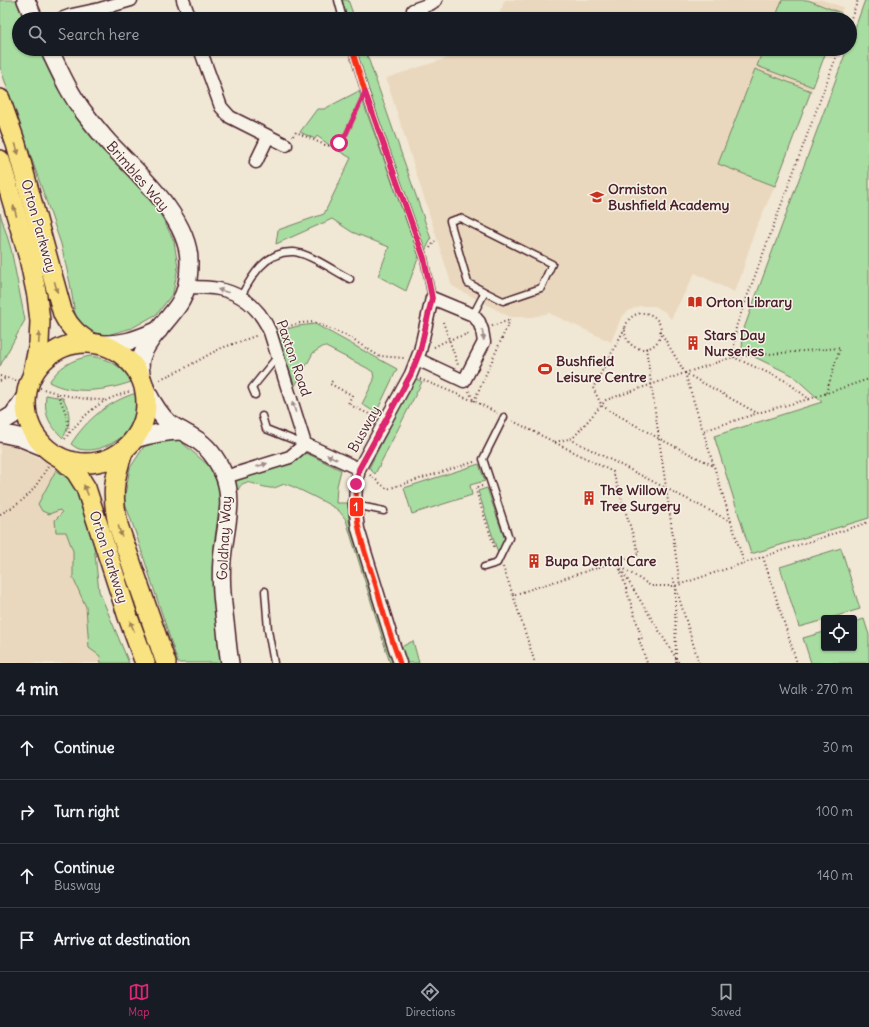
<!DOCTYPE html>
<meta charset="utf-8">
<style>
:root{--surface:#171b24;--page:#20242c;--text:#f1f3f6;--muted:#9ea1a6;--line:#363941;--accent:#db2777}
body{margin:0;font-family:Delius,sans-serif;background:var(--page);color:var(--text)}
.controls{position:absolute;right:12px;bottom:12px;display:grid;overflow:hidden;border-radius:4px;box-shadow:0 1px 3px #0004}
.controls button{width:36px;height:36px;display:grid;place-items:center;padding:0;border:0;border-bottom:1px solid var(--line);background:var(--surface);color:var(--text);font:20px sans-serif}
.stop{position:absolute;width:12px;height:12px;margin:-9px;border:3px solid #db2777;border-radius:50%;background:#fff}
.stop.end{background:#db2777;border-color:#fff;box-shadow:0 1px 4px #0008}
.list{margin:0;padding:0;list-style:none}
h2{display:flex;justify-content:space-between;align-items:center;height:52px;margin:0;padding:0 16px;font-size:17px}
h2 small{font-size:13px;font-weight:400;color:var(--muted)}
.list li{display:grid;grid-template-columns:26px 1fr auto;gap:12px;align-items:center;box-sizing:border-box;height:64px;padding:0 16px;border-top:1px solid var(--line)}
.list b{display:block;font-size:15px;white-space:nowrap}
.list p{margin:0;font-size:13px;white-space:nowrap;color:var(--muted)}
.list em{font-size:13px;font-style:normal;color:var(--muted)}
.icon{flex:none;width:22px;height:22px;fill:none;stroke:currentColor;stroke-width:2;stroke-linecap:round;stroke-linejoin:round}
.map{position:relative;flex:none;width:869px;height:663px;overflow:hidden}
.search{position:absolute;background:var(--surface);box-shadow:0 1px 3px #0004;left:12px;right:12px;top:12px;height:44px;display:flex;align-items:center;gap:10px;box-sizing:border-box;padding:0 14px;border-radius:22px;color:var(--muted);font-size:15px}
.sheet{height:308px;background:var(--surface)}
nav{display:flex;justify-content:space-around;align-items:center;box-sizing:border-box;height:56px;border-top:1px solid var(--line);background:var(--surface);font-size:11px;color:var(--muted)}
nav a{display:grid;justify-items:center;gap:2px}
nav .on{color:var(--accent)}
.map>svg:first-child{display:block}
.built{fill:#ead8be}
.green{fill:#a7dda0;stroke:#787e66}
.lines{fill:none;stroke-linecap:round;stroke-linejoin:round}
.lane-casing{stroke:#4a1f2b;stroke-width:9}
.street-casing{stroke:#4a1f2b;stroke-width:15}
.secondary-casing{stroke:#4a1f2b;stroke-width:20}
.primary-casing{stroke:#4a1f2b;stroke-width:22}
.path{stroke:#4a1f2b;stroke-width:2;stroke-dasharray:1 3;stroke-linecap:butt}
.lane{stroke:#f7f3e8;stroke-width:6}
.street{stroke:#f7f3e8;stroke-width:12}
.secondary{stroke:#f7f3e8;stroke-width:17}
.primary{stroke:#f8e281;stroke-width:19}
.bus-1-casing{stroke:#f7f3e8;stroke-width:8}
.bus-1{stroke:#f92e18;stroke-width:5}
.oneway{fill:#a18056}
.oneway2{fill:#a0898a}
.route{stroke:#db2777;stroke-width:5}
.labels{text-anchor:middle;stroke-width:3;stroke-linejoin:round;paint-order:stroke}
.street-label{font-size:14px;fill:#4a1f2b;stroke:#f7f3e8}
.poi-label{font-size:14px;font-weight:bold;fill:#4a1f2b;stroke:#f7f3e8;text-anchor:start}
.line-badge{stroke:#f7f3e8;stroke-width:1.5}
.badge-label{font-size:11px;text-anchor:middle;font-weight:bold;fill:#fff}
</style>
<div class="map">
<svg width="869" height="663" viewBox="0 0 869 663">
<rect width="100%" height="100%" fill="#f1e7d5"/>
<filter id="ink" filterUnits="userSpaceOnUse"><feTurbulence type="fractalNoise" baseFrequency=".025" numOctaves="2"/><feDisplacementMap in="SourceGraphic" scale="8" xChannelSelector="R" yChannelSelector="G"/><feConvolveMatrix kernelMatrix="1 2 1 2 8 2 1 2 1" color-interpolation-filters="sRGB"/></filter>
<g filter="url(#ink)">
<g class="built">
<polygon points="505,0 822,0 843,7 839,19 497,19"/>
<polygon points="475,49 827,49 775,186 755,230 740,279 734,292 695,273 671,319 665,312 655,306 639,306 628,311 621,318 611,342 549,313 533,317 510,317 452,286 386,78"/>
<polygon points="0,444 12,444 51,464 56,470 38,504 60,510 62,513 57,532 66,532 73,551 73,578 86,607 89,647 100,656 101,663 0,663"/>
</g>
<g class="green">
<polygon points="0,0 16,0 25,19 19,19 19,49 42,49 155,203 174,241 178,267 173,293 157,314 132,328 97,338 76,320 70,283 61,244 0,67"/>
<polygon points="342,0 348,0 355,19 347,19"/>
<polygon points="782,0 808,0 841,13 839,19 775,19"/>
<polygon points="865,0 869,0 869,518 751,554 714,436 822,402 792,375 742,351 743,331 847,49 850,49 850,42"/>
<polygon points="356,49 365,49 431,239 425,251 368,88"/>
<polygon points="763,49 827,49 813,87 757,66"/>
<polygon points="755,69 811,91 775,186 718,164"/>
<polygon points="359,91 419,256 406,291 378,276 389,247 352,232 332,219 276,244 278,230 324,214 351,158 332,147 317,136 315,139 300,132 317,109 324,109"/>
<polygon points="0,213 11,249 25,320 0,366"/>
<polygon points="315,324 397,369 376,413 362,404 374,380 373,372 367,368 324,346 313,353 295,386 276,332 298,326"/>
<path d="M90 356C106 358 124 366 131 382 106 391 73 395 49 382 60 366 71 360 90 356Z"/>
<polygon points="414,378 422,382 375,474 369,468"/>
<path d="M136 393C143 419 128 438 103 447 97 450 86 451 79 449 76 448 74 446 71 444 87 419 108 402 136 393Z"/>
<path d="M46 395 63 398C71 413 71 423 63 438 48 423 44 415 46 395Z"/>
<polygon points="173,435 215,471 221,495 214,545 219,652 223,663 178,663 136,534 124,500 130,468 145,445"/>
<path d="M302 451 341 470 337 486 336 503H348L349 521 394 663H390L346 520C344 517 341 513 338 510 333 506 290 484 285 484 280 485 275 489 270 488 253 486 240 472 236 499L230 484 239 475Z"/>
<polygon points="479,464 485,481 470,485 472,495 412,514 404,488"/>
<polygon points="56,470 73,482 94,545 99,591 129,663 101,663 100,656 89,648 86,607 73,578 73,551 66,532 56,532 55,520 62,513 60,510 49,514 42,511 38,504"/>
<polygon points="487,488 505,540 498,553 478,491"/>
<polygon points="841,548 860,609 830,618 824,618 824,620 799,627 780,567"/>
<polygon points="864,619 869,635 869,663 811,663 803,638 824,632 824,648 854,648 854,622"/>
<polygon points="413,641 419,663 407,663 401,647"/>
</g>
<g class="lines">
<defs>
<g id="lane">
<polyline points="338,0 343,19"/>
<polyline points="352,49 365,92 424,258 432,298"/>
<path d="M240 298C251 277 266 250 294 252 309 253 336 272 350 279"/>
<polyline points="473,315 485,292 503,301 541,288 552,264 460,218 450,221 468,283 485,292"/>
<polyline points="255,395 252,388 278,356"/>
<polyline points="262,416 266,429 304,444"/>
<polyline points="355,505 384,511"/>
<polyline points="484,567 497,563 509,538 483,459 504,417"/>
<polyline points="265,591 268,630 274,663"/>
</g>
<g id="street">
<polyline points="183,0 190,19"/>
<polyline points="413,10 430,4 436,0"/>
<polyline points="61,19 72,15 100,9 131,0"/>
<polyline points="200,49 221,107 230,117 286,145"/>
<polyline points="256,162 268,137"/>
<path d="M187 287C197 287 209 287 219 289 244 294 260 309 270 332L305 444 359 469"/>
<polyline points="225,477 290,457 305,444"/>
<polyline points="400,663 393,643 358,529 355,505 356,484 359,469 411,374 420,351 432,298 473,315 479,322 482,330 484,342 464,381 417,359"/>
</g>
<g id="secondary">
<polyline points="26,0 34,19"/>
<path d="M49 49C60 72 70 95 86 115 93 124 101 134 109 143 137 172 191 220 189 264 189 278 187 292 179 304 169 320 145 341 141 359 139 366 141 373 142 380"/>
<path d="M98 344C124 345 135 340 159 330"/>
<path d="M146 390C152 402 159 415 170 424 178 429 186 433 194 438 208 446 218 461 224 475 235 501 224 533 222 560 220 583 223 606 226 630 227 641 228 652 230 663"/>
<polyline points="0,423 13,415 26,396"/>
<polyline points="0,433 19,437 46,448"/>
<path d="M135 439C151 434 165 431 182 431"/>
</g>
<g id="primary">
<path d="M0 99 16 144 63 314C70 328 78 335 91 343"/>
<polyline points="0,160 29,258 37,296 40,321 39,343 33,373"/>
<circle cx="86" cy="403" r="60"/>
<path d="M123 452C113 481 112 495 118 525L166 663"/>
<polyline points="62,459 76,472 86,488 128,617 145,663"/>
</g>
</defs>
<use href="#lane" class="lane-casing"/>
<use href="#street" class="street-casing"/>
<use href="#secondary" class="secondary-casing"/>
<use href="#primary" class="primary-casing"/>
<g class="path">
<polyline points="850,21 858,0"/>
<polyline points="293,136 296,132 327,146 339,143 346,134 360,104"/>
<polyline points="430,248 435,241"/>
<circle cx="643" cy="331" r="18"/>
<polyline points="443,322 458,365"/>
<polyline points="492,326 510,320"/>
<polyline points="625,328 593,388 602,406 658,438 714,466"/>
<polyline points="280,329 300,323 314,322 345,335 379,356 404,358"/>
<polyline points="660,331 685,373 757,413"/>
<polyline points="434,347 448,340 471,333"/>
<polyline points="646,348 680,585"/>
<polyline points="733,357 786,381 809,399 761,412 703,431 744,563 869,522"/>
<polyline points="733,357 736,327 839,49"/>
<polyline points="685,373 703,431"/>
<polyline points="0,376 6,378"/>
<polyline points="160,379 183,369 219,349 258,335"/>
<polyline points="420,379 474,401 497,413"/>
<polyline points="0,381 7,378 18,381"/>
<polyline points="332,381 330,384 352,395 348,404 375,417"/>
<path d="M40 388C62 395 82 400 105 400"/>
<polyline points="469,391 473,400"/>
<path d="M57 394C64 407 69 419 69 434"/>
<polyline points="809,399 869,379"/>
<polyline points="474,401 510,320"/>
<path d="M65 439C74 426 92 407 107 400 115 396 123 394 131 391"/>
<polyline points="570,439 732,522"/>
<polyline points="555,442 573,438 606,400 685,373 733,357 840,348 826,393"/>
<polyline points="370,475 387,489 474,462"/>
<polyline points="482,486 475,488 495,549"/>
<path d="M0 514C26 501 34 491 48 466"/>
<polyline points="763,557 797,663"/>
<polyline points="618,565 651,586 675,586 744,563"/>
<polyline points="619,566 679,663"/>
<polyline points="503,567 513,595 639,554 613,472 511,420"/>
<polyline points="620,569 642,639 639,639 647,663"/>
<polyline points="673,578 699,663"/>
<polyline points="675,589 676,663"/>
<polyline points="513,595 535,663"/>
</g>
<use href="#lane" class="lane"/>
<use href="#street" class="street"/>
<use href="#secondary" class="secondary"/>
<use href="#primary" class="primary"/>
<defs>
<path id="bus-1" d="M352 49 365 92 424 258 432 298 420 351 411 374 359 469C350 515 362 543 376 586 383 612 391 638 400 663"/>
</defs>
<use href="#bus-1" class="bus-1-casing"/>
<use href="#bus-1" class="bus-1"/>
</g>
<defs><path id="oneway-solid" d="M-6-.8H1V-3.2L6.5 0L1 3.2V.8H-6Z"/></defs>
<g class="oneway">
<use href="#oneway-solid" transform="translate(17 149) rotate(73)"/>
<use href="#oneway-solid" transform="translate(15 211) rotate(-106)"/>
<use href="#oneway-solid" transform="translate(56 287) rotate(75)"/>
<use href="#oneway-solid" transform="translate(39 338) rotate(-87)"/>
<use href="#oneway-solid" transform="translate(86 490) rotate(-113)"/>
<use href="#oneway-solid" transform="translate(120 531) rotate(72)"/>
<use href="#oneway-solid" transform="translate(132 626) rotate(-110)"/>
</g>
<g class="oneway2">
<use href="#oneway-solid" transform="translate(223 291) rotate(-163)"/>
<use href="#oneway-solid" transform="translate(483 335) rotate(81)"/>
<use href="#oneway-solid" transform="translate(294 407) rotate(-107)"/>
<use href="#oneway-solid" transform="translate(332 457) rotate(-155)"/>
<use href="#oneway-solid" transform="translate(262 465) rotate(-17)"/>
</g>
</g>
<g class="lines" filter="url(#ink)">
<polyline class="route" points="339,143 346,134 365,92 424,258 432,298 420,351 411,374 359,469 356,484"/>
</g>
<defs>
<symbol id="school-bare" viewBox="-9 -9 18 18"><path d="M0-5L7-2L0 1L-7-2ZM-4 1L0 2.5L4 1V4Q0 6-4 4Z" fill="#c8321e" stroke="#f7f3e8" stroke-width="2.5" paint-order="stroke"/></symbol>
<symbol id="library-bare" viewBox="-9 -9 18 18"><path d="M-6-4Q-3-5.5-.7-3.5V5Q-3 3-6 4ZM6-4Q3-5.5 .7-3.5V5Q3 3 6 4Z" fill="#c8321e" stroke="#f7f3e8" stroke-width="2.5" paint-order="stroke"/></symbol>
<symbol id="building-bare" viewBox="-9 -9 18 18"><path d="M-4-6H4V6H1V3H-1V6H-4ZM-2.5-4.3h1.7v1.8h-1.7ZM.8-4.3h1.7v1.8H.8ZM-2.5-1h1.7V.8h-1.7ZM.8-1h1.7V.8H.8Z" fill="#c8321e" stroke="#f7f3e8" stroke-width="2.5" paint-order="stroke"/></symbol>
<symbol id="stadium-bare" viewBox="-9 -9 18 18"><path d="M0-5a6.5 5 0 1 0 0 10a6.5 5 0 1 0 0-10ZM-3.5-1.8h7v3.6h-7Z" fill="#c8321e" stroke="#f7f3e8" stroke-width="2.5" paint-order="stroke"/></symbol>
</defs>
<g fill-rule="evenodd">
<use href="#school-bare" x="587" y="187" width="20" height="20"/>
<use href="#library-bare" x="685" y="292" width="20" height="20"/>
<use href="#building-bare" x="683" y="333" width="20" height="20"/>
<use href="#stadium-bare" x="535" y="359" width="20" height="20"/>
<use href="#building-bare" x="579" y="488" width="20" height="20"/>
<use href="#building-bare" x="524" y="551" width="20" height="20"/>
</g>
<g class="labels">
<g class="street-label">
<text transform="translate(138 176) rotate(49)" y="5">Brimbles Way</text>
<text transform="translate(39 226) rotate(74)" y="5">Orton Parkway</text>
<text transform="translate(294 358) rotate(71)" y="5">Paxton Road</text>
<text transform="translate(364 429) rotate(-61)" y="5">Busway</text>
<text transform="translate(224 538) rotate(-87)" y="5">Goldhay Way</text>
<text transform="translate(109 557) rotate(72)" y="5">Orton Parkway</text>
</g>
<g class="poi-label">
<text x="608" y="194">Ormiston<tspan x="608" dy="16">Bushfield Academy</tspan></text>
<text x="706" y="307">Orton Library</text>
<text x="704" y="340">Stars Day<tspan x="704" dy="16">Nurseries</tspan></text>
<text x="556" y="366">Bushfield<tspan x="556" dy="16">Leisure Centre</tspan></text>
<text x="600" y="495">The Willow<tspan x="600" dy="16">Tree Surgery</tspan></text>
<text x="545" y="566">Bupa Dental Care</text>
</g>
</g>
<rect class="line-badge" x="349" y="497" width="15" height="20" rx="4" fill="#f92e18"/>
<g class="badge-label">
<text x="356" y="511">1</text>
</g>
</svg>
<div class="controls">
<button><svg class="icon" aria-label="locate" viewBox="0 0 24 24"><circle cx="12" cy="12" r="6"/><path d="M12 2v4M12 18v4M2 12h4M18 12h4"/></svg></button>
</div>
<div class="stop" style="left:339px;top:143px"></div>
<div class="stop end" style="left:356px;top:484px"></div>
<div class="search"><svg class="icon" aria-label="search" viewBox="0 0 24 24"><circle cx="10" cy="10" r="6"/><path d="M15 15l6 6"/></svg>Search here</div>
</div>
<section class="sheet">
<h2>4 min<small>Walk · 270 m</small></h2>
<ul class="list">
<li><svg class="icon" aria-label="ahead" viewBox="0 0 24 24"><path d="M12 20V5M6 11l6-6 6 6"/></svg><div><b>Continue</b></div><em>30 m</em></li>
<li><svg class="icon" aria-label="right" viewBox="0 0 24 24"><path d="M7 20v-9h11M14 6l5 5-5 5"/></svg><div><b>Turn right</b></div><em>100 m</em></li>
<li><svg class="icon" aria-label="ahead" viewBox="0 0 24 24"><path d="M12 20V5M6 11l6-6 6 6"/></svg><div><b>Continue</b><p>Busway</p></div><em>140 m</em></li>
<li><svg class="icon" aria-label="arrive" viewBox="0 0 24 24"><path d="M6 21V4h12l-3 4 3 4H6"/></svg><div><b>Arrive at destination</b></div></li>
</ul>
</section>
<nav>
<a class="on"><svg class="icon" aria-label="map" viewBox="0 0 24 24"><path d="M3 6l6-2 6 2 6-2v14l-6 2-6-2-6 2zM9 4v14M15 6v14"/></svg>Map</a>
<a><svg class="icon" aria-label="directions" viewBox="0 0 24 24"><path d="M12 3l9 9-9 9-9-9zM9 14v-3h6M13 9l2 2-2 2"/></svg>Directions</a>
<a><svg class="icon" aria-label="saved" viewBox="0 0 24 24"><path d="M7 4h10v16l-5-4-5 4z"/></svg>Saved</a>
</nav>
